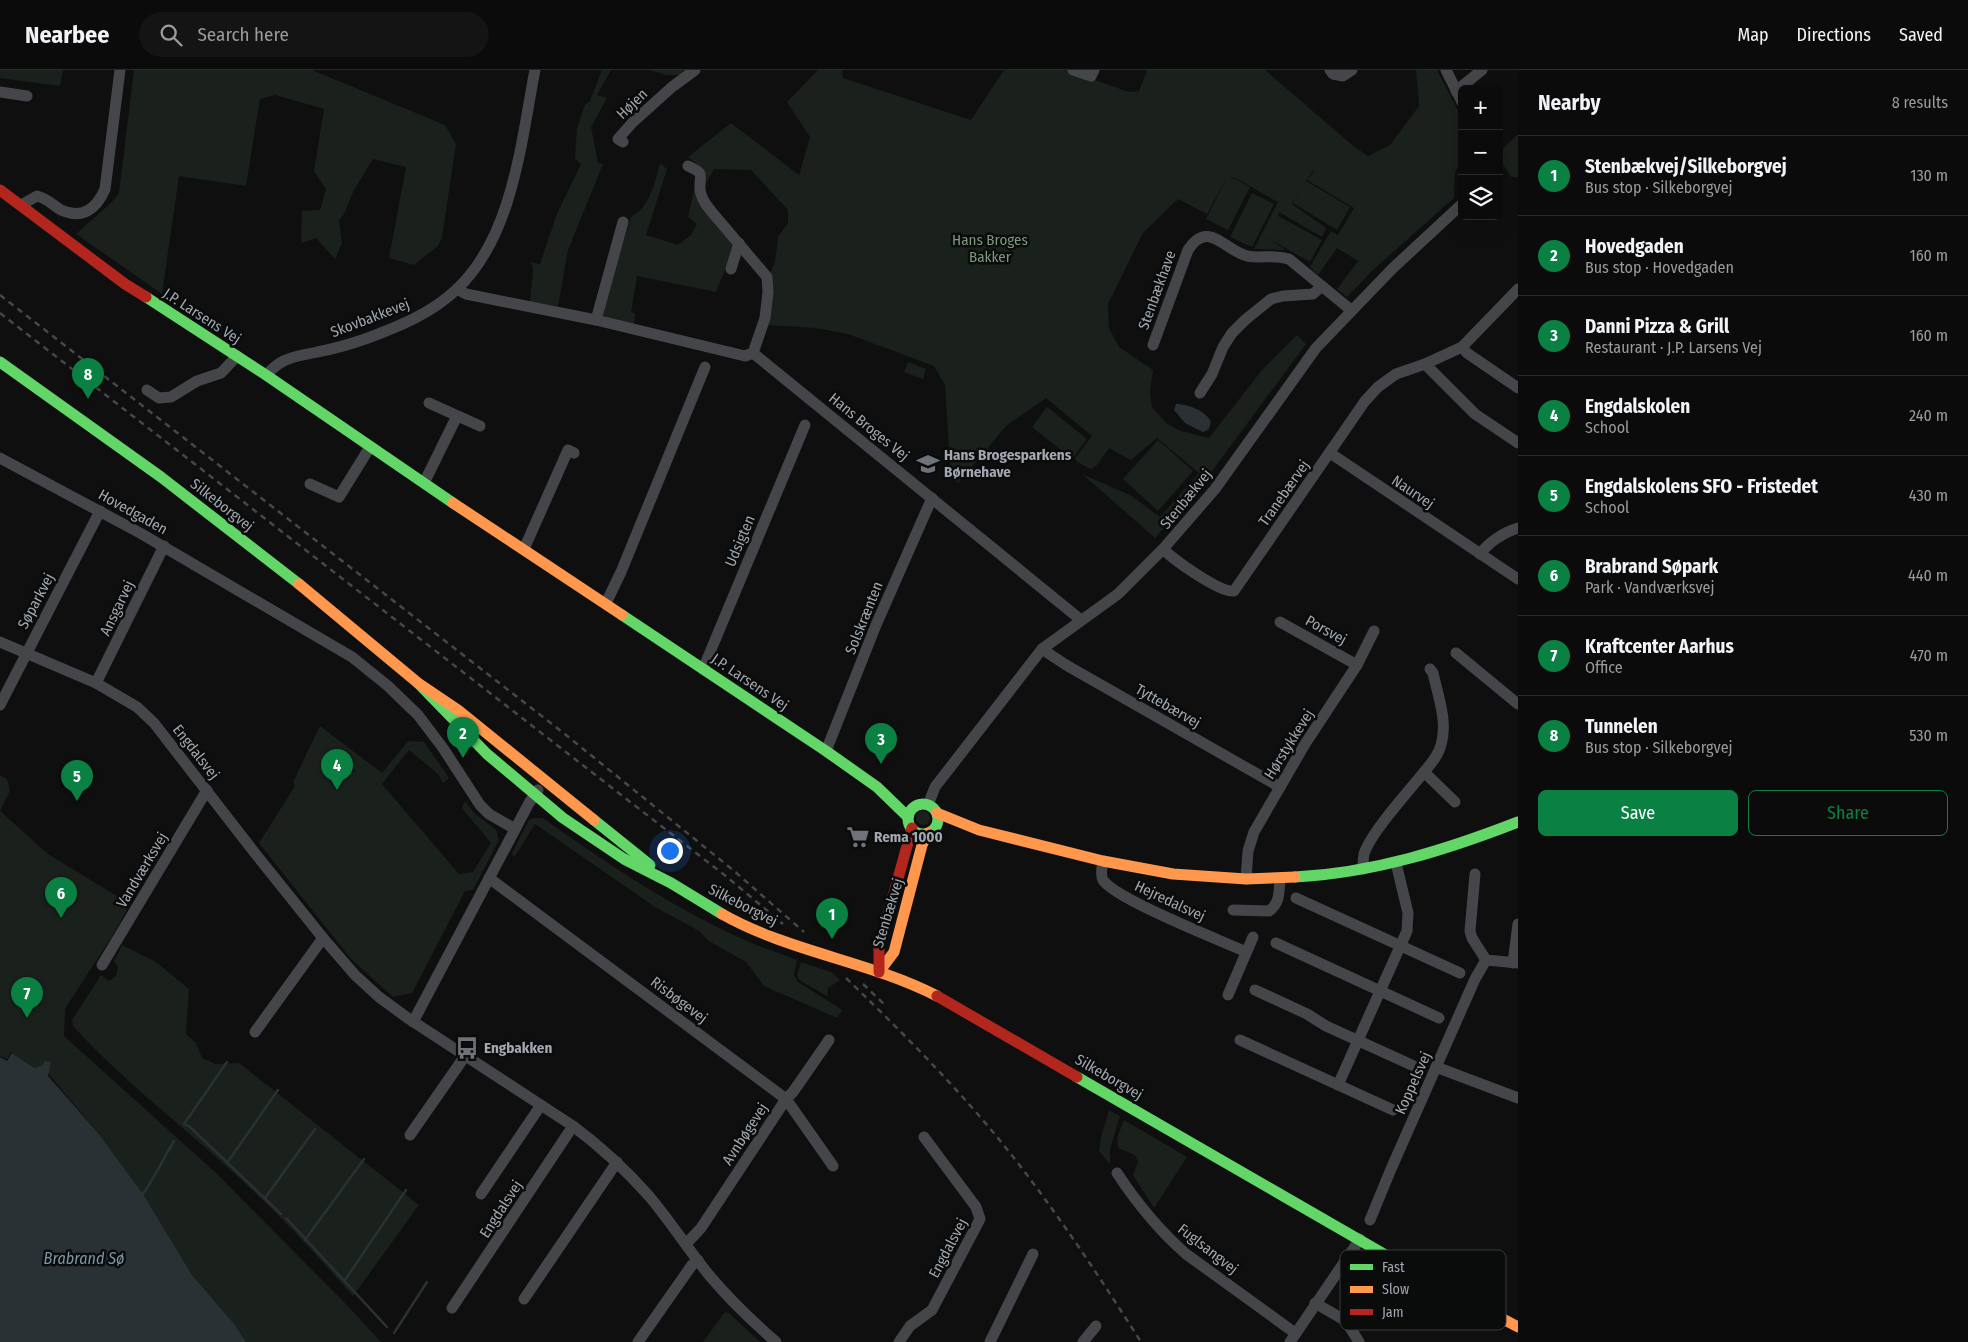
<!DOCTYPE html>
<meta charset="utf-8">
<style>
:root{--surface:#0b0b0c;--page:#141415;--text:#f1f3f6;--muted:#9a9b9d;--line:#2b2b2d;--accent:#0b8043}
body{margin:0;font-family:"Fira Sans Condensed",sans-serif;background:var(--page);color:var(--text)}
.controls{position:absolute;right:15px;top:15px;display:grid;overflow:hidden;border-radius:8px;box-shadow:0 5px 20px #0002}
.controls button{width:45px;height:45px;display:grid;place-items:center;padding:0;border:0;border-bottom:1px solid var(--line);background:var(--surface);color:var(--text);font:25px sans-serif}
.you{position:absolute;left:669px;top:780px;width:18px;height:18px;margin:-12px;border:4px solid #fff;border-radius:50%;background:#1a73e8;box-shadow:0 0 0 8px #1a73e833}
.badge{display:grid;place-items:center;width:32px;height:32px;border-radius:50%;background:var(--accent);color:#fff;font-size:16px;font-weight:700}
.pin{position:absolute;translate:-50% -41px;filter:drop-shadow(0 1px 2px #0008)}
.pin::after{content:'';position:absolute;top:26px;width:18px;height:15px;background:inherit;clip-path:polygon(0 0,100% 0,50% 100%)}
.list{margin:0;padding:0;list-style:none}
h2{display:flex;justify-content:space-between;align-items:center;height:65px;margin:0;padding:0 20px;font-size:21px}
h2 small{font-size:16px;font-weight:400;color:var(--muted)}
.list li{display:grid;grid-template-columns:32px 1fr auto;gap:15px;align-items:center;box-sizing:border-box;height:80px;padding:0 20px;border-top:1px solid var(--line)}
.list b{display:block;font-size:19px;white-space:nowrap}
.list p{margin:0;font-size:16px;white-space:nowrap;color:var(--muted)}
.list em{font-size:16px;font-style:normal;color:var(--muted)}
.actions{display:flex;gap:10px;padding:15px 20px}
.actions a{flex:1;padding:11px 0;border:1px solid var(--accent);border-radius:8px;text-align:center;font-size:18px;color:var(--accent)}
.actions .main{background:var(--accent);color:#fff}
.icon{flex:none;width:28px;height:28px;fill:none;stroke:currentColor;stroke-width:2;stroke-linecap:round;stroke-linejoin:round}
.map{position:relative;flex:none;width:1518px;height:1272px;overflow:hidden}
header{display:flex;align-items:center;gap:30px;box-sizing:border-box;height:70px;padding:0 25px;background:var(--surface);border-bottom:1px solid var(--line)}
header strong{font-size:24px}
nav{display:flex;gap:28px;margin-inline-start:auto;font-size:18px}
.search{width:350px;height:45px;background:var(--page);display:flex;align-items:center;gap:12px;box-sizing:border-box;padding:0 18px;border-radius:28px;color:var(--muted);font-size:19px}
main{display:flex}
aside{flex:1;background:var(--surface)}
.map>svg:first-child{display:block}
.green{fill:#1a201b}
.water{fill:#2a3135}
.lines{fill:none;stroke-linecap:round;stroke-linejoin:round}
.stream{stroke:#2a3135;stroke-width:2.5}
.street{stroke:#444649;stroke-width:11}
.fast{stroke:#63d668;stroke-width:11}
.slow{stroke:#ff974d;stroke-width:11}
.jam{stroke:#b3261e;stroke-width:11}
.rail{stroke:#464749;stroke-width:2.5;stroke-dasharray:6 5;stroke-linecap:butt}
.labels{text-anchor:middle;stroke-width:5;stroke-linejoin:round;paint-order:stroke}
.street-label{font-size:15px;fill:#a2a7b0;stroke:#0a0b0b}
.park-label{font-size:15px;fill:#7b997b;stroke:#0a0b0b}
.poi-label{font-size:15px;font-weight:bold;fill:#a2a7b0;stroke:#0a0b0b;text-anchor:start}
.water-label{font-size:16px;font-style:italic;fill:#7c97a8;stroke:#0a0b0b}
.key{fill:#0a0b0b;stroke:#383a3d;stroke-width:1}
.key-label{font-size:14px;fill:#a2a7b0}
</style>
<header>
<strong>Nearbee</strong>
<div class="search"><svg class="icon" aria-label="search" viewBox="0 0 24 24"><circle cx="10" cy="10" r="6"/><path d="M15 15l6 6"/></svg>Search here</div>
<nav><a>Map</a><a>Directions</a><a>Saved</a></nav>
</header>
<main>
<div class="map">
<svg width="1518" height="1272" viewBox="0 0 1518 1272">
<rect width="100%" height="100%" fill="#0f0f10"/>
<g class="green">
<polygon points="0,0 63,0 60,16 0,8"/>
<polygon points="134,0 312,0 445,55 456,74 442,167 438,176 414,195 389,188 406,97 373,89 354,120 344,144 339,151 342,173 335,189 316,168 301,173 302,141 320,140 326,119 314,101 324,39 275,25 260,29 246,116 179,106 162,224 76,164 111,133 119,123"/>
<polygon points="602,0 611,0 597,25 607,28 591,57 598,93 603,94 568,180 558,236 530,232 533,200 531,192 540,194 557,144 581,94 575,89 577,58 585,35 590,31"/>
<polygon points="650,0 686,0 681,5 666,5"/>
<path d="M818 0H842L843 8 971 50 1004 0H1066L1129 22 1139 21 1147 0H1265L1352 75 1368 86 1390 75 1419 36 1416 0H1437L1462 48V88L1455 102 1454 128 1373 200 1347 227 1337 219 1358 191 1337 178 1318 205 1310 197 1331 161 1338 165 1354 138 1307 110 1314 101 1313 100 1306 111 1350 137 1337 160 1293 133 1301 118 1292 134 1326 158 1322 167 1279 142 1278 146 1322 170 1310 192 1266 167 1286 180 1254 179 1278 132C1260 123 1246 112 1228 105L1250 117 1228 160 1206 149 1228 106 1207 144 1178 129 1143 163 1108 234 1109 258 1119 277 1153 300 1150 322 1152 337 1167 354 1181 361 1209 368 1262 300 1297 265 1306 274 1198 420 1155 468 1082 404 1130 425 1160 447 1199 403 1157 368 1131 390 1109 378 1097 395 1091 399 1077 392 1075 388 1092 366 1046 328 1007 355 958 413 951 409 945 315 934 296 848 264 815 258 766 255 769 205 775 192 778 167 788 153V140L751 100 714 99 705 115 703 99 688 87 731 53 799 105 810 67 787 32Z"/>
<polygon points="1518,64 1518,107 1511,107 1499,88 1499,82"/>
<path d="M660 93 667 99 646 165 678 175 691 165 697 154 688 147 694 120 736 173 716 222 637 206 631 242 635 244 634 256 605 248 602 241 631 147C651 136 654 114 660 93Z"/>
<polygon points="1252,123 1274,134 1252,177 1230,167"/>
<polygon points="908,292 926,299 923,309 904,302"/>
<polygon points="1047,337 1087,369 1072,389 1032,357"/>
<polygon points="1158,370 1193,401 1158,441 1123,409"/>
<polygon points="320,656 382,703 408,671 424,672 449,708 443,713 438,704 409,680 382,714 459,804 473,802 491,773 462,738 465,731 474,743 496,760 499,770 473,820 465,821 412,923 393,927 351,889 259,773 295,716 293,712"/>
<polygon points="0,705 7,709 10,721 0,741 48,784 130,834 114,863 65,939 64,966 215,1102 344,1232 381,1272 246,1272 235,1255 192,1205 143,1124 98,1063 42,996 34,998 11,982 7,989 0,986"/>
<circle cx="923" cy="748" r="7"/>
<path d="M535 748H543C606 793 676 840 747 871 763 878 780 883 797 890L794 905 798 912 841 939 842 941 837 948 764 916 746 892 709 871 699 861 655 837 535 754 515 786 511 785 529 750Z"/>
<path d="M122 875 156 892 189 919 186 964 196 973 202 988 215 994 239 993 419 1135 353 1226C320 1189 287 1152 250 1118 192 1063 127 1015 73 956L72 950 101 905 109 911 116 906 118 897 114 892Z"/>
<polygon points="801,892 831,902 840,910 828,918 827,926 799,910 797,905"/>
<polygon points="1109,1040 1120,1046 1110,1079 1110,1094 1099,1081 1101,1067"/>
<polygon points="1124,1050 1187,1087 1154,1138 1133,1105 1138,1092 1135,1085 1118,1078 1117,1068"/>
<polygon points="725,1242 729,1243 760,1272 703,1272"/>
</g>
<g class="water">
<path d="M1176 334C1188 334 1206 341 1211 352L1209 359 1203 362 1185 353 1174 340Z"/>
<polygon points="12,983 34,998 41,996 45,991 51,992 48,1006 98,1063 143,1124 192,1205 235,1255 246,1272 0,1272 0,987 7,991"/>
</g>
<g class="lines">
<g class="stream">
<polyline points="227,992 184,1054 190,1057 281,1144"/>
<polyline points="227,1093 278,1020"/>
<path d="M143 1124C155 1107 163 1089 174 1071"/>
<polyline points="265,1128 315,1059"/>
<polyline points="286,1148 387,1257"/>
<polyline points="305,1170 364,1089"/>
<polyline points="345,1210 406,1120"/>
<polyline points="394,1263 427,1212"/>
</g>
<g class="street">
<polyline points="1073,0 1091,6 1094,0"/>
<polyline points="1330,0 1333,4 1343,6 1352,0"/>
<polyline points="1446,0 1462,32"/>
<polyline points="1456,21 1482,0"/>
<polyline points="0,22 27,26"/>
<polyline points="623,72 618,69 632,53 672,17 695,0"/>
<path d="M21 135 37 126C49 129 52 135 61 140 83 150 97 138 105 119L120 0"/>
<polyline points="731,199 739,173"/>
<path d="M457 219 466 224 596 250 745 286 753 283 765 248 768 222 767 207 711 141C706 135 701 128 700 120 699 104 706 104 688 96"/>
<polyline points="596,250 623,152"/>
<path d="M1153 275 1188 180C1208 149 1224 180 1247 186 1261 189 1272 184 1289 189L1351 240"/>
<polyline points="1462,277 1467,283 1518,318"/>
<polyline points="753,283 1081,550"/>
<polyline points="1425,294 1475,344 1518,373"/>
<path d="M266 305C270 301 275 296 280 293 290 286 305 285 317 282 334 279 351 274 368 268 400 256 432 243 457 219 513 166 521 72 535 0"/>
<polyline points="147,320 159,328 171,327 197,311 221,303 237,286"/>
<polyline points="1200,323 1212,304 1223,277 1232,263 1245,250 1271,229 1283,226 1313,224 1322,216"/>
<polyline points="429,333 480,356"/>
<polyline points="1330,383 1518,509"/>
<polyline points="0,388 140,463 352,587 388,616 418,645 443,678 480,735 489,744 515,759"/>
<polyline points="424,413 457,346"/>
<polyline points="310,414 339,427 370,377"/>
<polyline points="524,479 568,380 574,383"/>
<path d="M1163 479C1174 490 1220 523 1234 521L1365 331 1378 317 1396 304 1425 294 1462 277 1518 219"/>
<path d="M1480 484C1489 472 1504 462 1518 458"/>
<polyline points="606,533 621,502 705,297"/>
<polyline points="1280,552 1357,595"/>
<path d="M0 572 96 613 137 637 154 653 254 782 323 868 355 905 379 927 409 949 573 1056C601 1077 626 1100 649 1126 670 1151 688 1179 709 1205 729 1229 752 1251 776 1272"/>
<polyline points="1042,579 1066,595 1280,717"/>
<polyline points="1456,583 1518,634"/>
<polyline points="703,599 805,355"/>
<polyline points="96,613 164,476"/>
<polyline points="0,635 100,441"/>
<polyline points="826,681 876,555 932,428"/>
<polyline points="1424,702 1455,732"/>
<polyline points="928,735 935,717 1042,579 1118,524 1163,479 1215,419 1316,278 1392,199 1462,134"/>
<path d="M1103 791C1102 797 1100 804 1103 810 1115 829 1220 870 1246 882"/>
<path d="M1363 799C1363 795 1363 789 1364 784 1370 764 1406 724 1420 707 1428 697 1438 687 1441 675 1448 652 1438 626 1433 603L1430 599"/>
<polyline points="1475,804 1470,861 1472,868 1486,890 1518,893"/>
<polyline points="489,808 786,1029 833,1096"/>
<polyline points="1246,809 1248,781 1254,762 1305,674 1357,595 1374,561"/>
<polyline points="1296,828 1460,903"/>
<path d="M1233 840 1269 841C1280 834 1279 821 1280 809"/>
<polyline points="1276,873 1439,948"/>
<polyline points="1513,893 1518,854"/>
<polyline points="102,895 207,720"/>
<polyline points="1255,920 1307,944 1326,956 1416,997"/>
<polyline points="1228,925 1253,867"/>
<polyline points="413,952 529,733 538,720"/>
<polyline points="255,962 323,868"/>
<polyline points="1240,970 1393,1040"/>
<polyline points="1436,997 1518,1028"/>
<polyline points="1338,1015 1407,861 1408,843 1396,793"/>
<polyline points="410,1065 465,986"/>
<path d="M1117 1103C1136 1132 1160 1161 1186 1184L1295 1263"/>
<polyline points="481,1124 541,1035"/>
<polyline points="1370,1150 1391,1099 1475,909 1486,890"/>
<polyline points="686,1174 701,1158 786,1029 793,1022 829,970"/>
<polyline points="524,1229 617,1092"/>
<polyline points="1315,1233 1346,1251 1359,1272"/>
<polyline points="452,1238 573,1056"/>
<polyline points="638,1272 692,1195 698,1190"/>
<polyline points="899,1272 910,1256 932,1240 980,1149 976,1137 924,1067"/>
<polyline points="990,1272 1033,1184"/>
<polyline points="1083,1272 1096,1256"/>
<polyline points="1290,1272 1360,1169"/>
</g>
<g class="fast">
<polyline points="146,227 266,305 453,433"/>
<polyline points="0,292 161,407 299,514"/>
<polyline points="622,545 826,681 877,717 908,747"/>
<polyline points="418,613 487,684 563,748 624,789 671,813 722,844"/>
<circle cx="923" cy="749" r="15"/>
<polyline points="594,750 650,795"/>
<path d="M1295 807C1373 803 1446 780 1518 752"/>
<polyline points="1077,1007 1422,1206"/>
</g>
<g class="slow">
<polyline points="453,433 622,545"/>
<polyline points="299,514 418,613 458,640 594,750"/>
<polyline points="937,743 979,760 1103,791 1173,804 1246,809 1295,807"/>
<path d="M722 844C789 882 869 891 937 926"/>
<polyline points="879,902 894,882 922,775 928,763"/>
<polyline points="1422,1206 1518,1257"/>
</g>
<g class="jam">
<polyline points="0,120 125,214 146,227"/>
<polyline points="879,902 879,877 912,758"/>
<polyline points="937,926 1077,1007"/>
</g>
<g class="rail">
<polyline points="0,225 561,661 733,800 804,862"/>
<polyline points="0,243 727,807 783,854"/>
<path d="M846 908C905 965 963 1023 1014 1088 1060 1147 1101 1209 1141 1272"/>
<polyline points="863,914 886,936"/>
</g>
</g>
<defs>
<symbol id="school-bare" viewBox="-9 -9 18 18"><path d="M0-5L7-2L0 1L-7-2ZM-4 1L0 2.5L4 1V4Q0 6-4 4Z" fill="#6f7278" stroke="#0a0b0b" stroke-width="2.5" paint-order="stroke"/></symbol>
<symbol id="supermarket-bare" viewBox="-9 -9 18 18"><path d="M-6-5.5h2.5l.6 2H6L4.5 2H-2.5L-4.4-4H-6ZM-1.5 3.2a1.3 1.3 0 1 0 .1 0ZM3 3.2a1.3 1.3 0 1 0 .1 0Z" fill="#6f7278" stroke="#0a0b0b" stroke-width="2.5" paint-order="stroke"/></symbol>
<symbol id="bus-bare" viewBox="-9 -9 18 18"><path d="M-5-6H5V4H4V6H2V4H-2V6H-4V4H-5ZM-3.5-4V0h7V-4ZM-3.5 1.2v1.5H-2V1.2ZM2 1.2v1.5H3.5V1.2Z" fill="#6f7278" stroke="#0a0b0b" stroke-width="2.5" paint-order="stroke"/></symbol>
</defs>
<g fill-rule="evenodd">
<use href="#school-bare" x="912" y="378" width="32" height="32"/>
<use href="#supermarket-bare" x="842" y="751" width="32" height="32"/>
<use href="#bus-bare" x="451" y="962" width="32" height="32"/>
</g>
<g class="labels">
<g class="street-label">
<text transform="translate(632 34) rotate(-44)" y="5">Højen</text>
<text transform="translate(1157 220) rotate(-70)" y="5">Stenbækhave</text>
<text transform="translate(202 246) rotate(33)" y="5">J.P. Larsens Vej</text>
<text transform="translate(370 248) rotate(-21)" y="5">Skovbakkevej</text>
<text transform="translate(869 357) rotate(39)" y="5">Hans Broges Vej</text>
<text transform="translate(1413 422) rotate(34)" y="5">Naurvej</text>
<text transform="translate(1284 423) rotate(-55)" y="5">Tranebærvej</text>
<text transform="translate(1186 429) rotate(-51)" y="5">Stenbækvej</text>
<text transform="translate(222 435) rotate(38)" y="5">Silkeborgvej</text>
<text transform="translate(133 442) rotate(29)" y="5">Hovedgaden</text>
<text transform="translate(740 471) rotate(-67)" y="5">Udsigten</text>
<text transform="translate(36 531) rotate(-62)" y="5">Søparkvej</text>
<text transform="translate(117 538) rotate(-64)" y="5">Ansgarvej</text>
<text transform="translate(864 548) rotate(-68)" y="5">Solskrænten</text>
<text transform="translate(1326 560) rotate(29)" y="5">Porsvej</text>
<text transform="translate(750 612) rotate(34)" y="5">J.P. Larsens Vej</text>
<text transform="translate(1168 636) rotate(30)" y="5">Tyttebærvej</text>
<text transform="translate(1289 674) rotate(-58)" y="5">Hørstykkevej</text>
<text transform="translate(196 682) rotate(52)" y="5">Engdalsvej</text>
<text transform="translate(142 800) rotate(-59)" y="5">Vandværksvej</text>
<text transform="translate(1170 831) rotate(25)" y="5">Hejredalsvej</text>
<text transform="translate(743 835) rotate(27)" y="5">Silkeborgvej</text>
<text transform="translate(888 843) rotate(-73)" y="5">Stenbækvej</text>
<text transform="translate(679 930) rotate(37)" y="5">Risbøgevej</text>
<text transform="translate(1109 1007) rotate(30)" y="5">Silkeborgvej</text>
<text transform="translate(1413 1013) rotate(-66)" y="5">Koppelsvej</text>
<text transform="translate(745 1064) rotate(-57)" y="5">Avnbøgevej</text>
<text transform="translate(501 1139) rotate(-57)" y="5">Engdalsvej</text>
<text transform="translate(948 1178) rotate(-62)" y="5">Engdalsvej</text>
<text transform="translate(1208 1179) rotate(38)" y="5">Fuglsangvej</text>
</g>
<g class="park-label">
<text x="990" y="175">Hans Broges<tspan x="990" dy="17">Bakker</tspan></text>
</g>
<g class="poi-label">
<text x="944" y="390">Hans Brogesparkens<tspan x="944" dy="17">Børnehave</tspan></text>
<text x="874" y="772">Rema 1000</text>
<text x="484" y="983">Engbakken</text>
</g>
<g class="water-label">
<text x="84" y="1194">Brabrand Sø</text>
</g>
</g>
<rect x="1340" y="1180" width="166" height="80" rx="8" class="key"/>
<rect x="1350" y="1194" width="23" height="6" fill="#63d668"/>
<rect x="1350" y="1216" width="23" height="7" fill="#ff974d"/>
<rect x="1350" y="1239" width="23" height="6" fill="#b3261e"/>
<g class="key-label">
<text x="1382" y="1202">Fast</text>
<text x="1382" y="1224">Slow</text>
<text x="1382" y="1247">Jam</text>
</g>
</svg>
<div class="controls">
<button>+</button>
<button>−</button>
<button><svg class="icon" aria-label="layers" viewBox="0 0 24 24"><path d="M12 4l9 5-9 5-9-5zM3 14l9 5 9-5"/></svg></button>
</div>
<div class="you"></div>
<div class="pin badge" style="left:832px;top:869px">1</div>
<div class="pin badge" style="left:463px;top:688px">2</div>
<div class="pin badge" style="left:881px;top:694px">3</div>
<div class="pin badge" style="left:337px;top:720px">4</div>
<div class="pin badge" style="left:77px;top:731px">5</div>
<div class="pin badge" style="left:61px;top:848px">6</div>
<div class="pin badge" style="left:27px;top:948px">7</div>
<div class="pin badge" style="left:88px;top:329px">8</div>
</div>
<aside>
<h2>Nearby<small>8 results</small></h2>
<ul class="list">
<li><span class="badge">1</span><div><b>Stenbækvej/Silkeborgvej</b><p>Bus stop · Silkeborgvej</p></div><em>130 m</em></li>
<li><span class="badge">2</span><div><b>Hovedgaden</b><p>Bus stop · Hovedgaden</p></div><em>160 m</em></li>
<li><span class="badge">3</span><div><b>Danni Pizza &amp; Grill</b><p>Restaurant · J.P. Larsens Vej</p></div><em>160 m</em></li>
<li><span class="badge">4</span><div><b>Engdalskolen</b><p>School</p></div><em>240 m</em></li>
<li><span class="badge">5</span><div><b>Engdalskolens SFO - Fristedet</b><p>School</p></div><em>430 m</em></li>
<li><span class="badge">6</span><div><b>Brabrand Søpark</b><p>Park · Vandværksvej</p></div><em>440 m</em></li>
<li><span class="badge">7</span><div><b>Kraftcenter Aarhus</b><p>Office</p></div><em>470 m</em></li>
<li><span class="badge">8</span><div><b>Tunnelen</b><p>Bus stop · Silkeborgvej</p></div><em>530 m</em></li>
</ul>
<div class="actions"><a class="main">Save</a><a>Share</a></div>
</aside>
</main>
